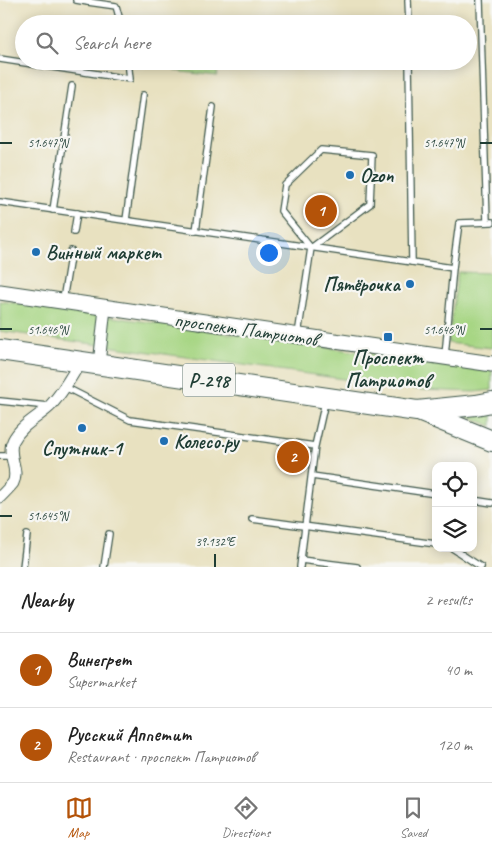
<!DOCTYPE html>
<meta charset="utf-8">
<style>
:root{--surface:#fff;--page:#f6f6f6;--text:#222;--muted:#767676;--line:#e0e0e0;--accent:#b45309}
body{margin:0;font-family:Caveat,sans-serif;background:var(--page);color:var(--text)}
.controls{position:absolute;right:15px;bottom:15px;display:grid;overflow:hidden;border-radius:10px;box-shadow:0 2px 12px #0003}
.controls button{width:45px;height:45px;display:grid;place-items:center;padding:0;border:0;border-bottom:1px solid var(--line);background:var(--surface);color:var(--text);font:25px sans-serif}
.you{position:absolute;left:268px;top:252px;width:18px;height:18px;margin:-12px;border:4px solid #fff;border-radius:50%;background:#1a73e8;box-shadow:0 0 0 8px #1a73e833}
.badge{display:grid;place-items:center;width:32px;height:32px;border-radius:50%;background:var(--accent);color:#fff;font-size:16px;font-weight:700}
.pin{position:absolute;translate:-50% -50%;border:2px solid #fff;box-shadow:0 1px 5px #0006}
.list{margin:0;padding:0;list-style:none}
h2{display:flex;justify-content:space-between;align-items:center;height:65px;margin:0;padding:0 20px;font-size:21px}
h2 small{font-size:16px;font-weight:400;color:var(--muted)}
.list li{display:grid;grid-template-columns:32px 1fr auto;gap:15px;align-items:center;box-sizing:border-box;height:75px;padding:0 20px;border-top:1px solid var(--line)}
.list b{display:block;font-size:19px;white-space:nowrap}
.list p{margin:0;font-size:16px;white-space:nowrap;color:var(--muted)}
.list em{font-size:16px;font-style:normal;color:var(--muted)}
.icon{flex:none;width:28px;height:28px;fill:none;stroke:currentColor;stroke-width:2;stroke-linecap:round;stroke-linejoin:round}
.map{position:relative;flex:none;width:492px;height:567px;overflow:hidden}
.search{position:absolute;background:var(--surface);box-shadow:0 2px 12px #0003;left:15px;right:15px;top:15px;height:55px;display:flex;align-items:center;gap:12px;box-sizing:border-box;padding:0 18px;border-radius:28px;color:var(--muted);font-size:19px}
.sheet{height:215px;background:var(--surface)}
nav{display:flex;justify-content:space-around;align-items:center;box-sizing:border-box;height:70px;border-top:1px solid var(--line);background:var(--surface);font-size:14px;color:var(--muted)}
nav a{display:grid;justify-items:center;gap:2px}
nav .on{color:var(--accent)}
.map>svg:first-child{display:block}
.green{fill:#a7d684;stroke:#638a5c}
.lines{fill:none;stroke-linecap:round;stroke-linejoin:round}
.service-casing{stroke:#3d5649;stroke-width:8}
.minor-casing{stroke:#3d5649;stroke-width:13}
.tertiary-casing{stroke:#3d5649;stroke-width:17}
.trunk-casing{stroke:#3d5649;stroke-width:22}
.service{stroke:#fff;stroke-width:5.5}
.minor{stroke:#fff;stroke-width:11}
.tertiary{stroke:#fff;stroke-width:15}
.trunk{stroke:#fff;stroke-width:20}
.ticks{fill:none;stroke:#1f3d34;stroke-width:2}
.poi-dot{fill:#1f6fb2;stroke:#f6f6f2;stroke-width:2}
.labels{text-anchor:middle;stroke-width:4.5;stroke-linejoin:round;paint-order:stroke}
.shield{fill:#f6f6f2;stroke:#60746d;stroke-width:1}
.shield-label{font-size:19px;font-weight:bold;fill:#1f3d34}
.poi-label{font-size:20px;font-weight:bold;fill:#1f3d34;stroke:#f6f6f2;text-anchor:start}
.street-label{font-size:20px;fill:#1f3d34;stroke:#f6f6f2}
.ticks-label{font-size:12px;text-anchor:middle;fill:#1f3d34;stroke:#f6f6f2;stroke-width:4.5;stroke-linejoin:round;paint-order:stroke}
</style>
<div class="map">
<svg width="492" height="567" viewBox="0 0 492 567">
<rect width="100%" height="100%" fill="#f6f6f2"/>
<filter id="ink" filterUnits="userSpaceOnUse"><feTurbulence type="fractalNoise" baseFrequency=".02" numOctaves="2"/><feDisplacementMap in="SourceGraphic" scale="10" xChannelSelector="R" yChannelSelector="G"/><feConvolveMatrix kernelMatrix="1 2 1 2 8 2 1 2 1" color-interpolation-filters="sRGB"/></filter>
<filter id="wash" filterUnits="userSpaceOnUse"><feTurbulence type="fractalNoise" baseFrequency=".0096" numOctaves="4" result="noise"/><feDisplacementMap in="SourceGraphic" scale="20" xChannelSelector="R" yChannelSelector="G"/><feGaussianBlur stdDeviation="1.12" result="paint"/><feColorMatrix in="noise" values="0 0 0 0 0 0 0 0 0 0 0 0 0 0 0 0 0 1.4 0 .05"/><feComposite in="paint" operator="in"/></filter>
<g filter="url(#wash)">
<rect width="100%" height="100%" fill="#e8e1c0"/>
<g class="green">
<polygon points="177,61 219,61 217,76 175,71"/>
<polygon points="458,272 492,273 492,348 448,343"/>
<polygon points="0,301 492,371 492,390 474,392 422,390 0,331"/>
<polygon points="492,413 492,426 466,415"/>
</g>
</g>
<g filter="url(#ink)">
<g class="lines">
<defs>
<g id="service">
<polyline points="76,0 88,2 89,0"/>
<polyline points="408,0 409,24"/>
<polyline points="480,0 487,222"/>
<polyline points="88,2 116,6 121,24"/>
<polyline points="0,59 130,79 128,61"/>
<polyline points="409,61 412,262"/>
<polyline points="0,202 453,268 445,356"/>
<polyline points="53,210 72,86"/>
<polyline points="126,220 143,95"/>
<polyline points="196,231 213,107"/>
<polyline points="74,232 77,213"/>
<polyline points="453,268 459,223 492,222"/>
<polyline points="63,300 71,251"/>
<polyline points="298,335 311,248 370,204 372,155 321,150 285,185 281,211 311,248"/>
<polyline points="65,387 130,420 315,446"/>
<polyline points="0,401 48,406"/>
<polyline points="0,456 11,456"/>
<polyline points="312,476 436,494"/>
<polyline points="473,500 492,503"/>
<polyline points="252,519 436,544"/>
<polyline points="452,548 481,567"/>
<polyline points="301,560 357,567"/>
<polyline points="23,567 27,535"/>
<polyline points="104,567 109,534"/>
<polyline points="300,567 315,446 325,402"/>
</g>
<g id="minor">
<polyline points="99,364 105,308"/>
<path d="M0 497C4 493 9 488 13 483 20 470 6 454 13 441 21 425 37 418 49 407 62 394 71 377 80 362"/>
</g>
<polyline id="tertiary" points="0,292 492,364"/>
<g id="trunk">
<polyline points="0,350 417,411 476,405 492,402"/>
<polyline points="421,412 492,441"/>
</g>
</defs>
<use href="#service" class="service-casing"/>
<use href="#minor" class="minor-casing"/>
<use href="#tertiary" class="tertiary-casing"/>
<use href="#trunk" class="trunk-casing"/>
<use href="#service" class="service"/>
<use href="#minor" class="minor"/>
<use href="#tertiary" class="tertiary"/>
<use href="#trunk" class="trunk"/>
</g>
</g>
<path class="ticks" d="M0 143H12M480 143H492M0 329H12M480 329H492M0 516H12M215 554V567"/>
<g class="poi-dot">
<circle cx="350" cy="175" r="5"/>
<circle cx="36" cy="252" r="5"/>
<circle cx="410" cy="284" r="5"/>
<rect x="383" y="332" width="10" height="10" rx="2.5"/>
<circle cx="82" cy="428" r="5"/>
<circle cx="164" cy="441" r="5"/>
</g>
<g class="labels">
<rect class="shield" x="183" y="363.5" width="52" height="33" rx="4"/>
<g class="shield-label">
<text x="209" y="387">Р-298</text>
</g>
<g class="poi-label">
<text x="360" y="182">Ozon</text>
<text x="46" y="259">Винный маркет</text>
<text x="400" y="291" text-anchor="end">Пятёрочка</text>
<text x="388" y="364" text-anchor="middle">Проспект<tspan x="388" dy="23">Патриотов</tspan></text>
<text x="174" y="448">Колесо.ру</text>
<text x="82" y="455" text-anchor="middle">Спутник-1</text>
</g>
<g class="street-label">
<text transform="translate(246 329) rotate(8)" y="7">проспект Патриотов</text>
</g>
</g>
<g class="ticks-label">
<text x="48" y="147">51.647°N</text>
<text x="444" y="147">51.647°N</text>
<text x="48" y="334">51.646°N</text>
<text x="444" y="334">51.646°N</text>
<text x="48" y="520">51.645°N</text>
<text x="215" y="546">39.132°E</text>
</g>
</svg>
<div class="controls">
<button><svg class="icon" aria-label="locate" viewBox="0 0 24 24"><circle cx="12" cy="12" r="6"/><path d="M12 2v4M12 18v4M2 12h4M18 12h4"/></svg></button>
<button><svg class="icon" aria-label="layers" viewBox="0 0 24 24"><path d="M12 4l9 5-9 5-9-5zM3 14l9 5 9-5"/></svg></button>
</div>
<div class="you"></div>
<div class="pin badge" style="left:321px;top:211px">1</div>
<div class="pin badge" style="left:293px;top:457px">2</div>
<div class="search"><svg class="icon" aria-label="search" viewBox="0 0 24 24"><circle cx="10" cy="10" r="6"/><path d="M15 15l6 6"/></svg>Search here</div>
</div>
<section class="sheet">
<h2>Nearby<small>2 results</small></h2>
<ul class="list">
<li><span class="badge">1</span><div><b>Винегрет</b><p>Supermarket</p></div><em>40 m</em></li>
<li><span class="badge">2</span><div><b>Русский Аппетит</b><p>Restaurant · проспект Патриотов</p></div><em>120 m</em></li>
</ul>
</section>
<nav>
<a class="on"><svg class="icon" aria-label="map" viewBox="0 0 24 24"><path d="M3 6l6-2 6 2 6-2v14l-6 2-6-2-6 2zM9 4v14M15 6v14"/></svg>Map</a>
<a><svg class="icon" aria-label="directions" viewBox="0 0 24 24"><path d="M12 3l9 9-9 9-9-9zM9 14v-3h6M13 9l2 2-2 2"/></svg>Directions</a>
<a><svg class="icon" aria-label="saved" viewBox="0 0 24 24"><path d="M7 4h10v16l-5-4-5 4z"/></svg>Saved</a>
</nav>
